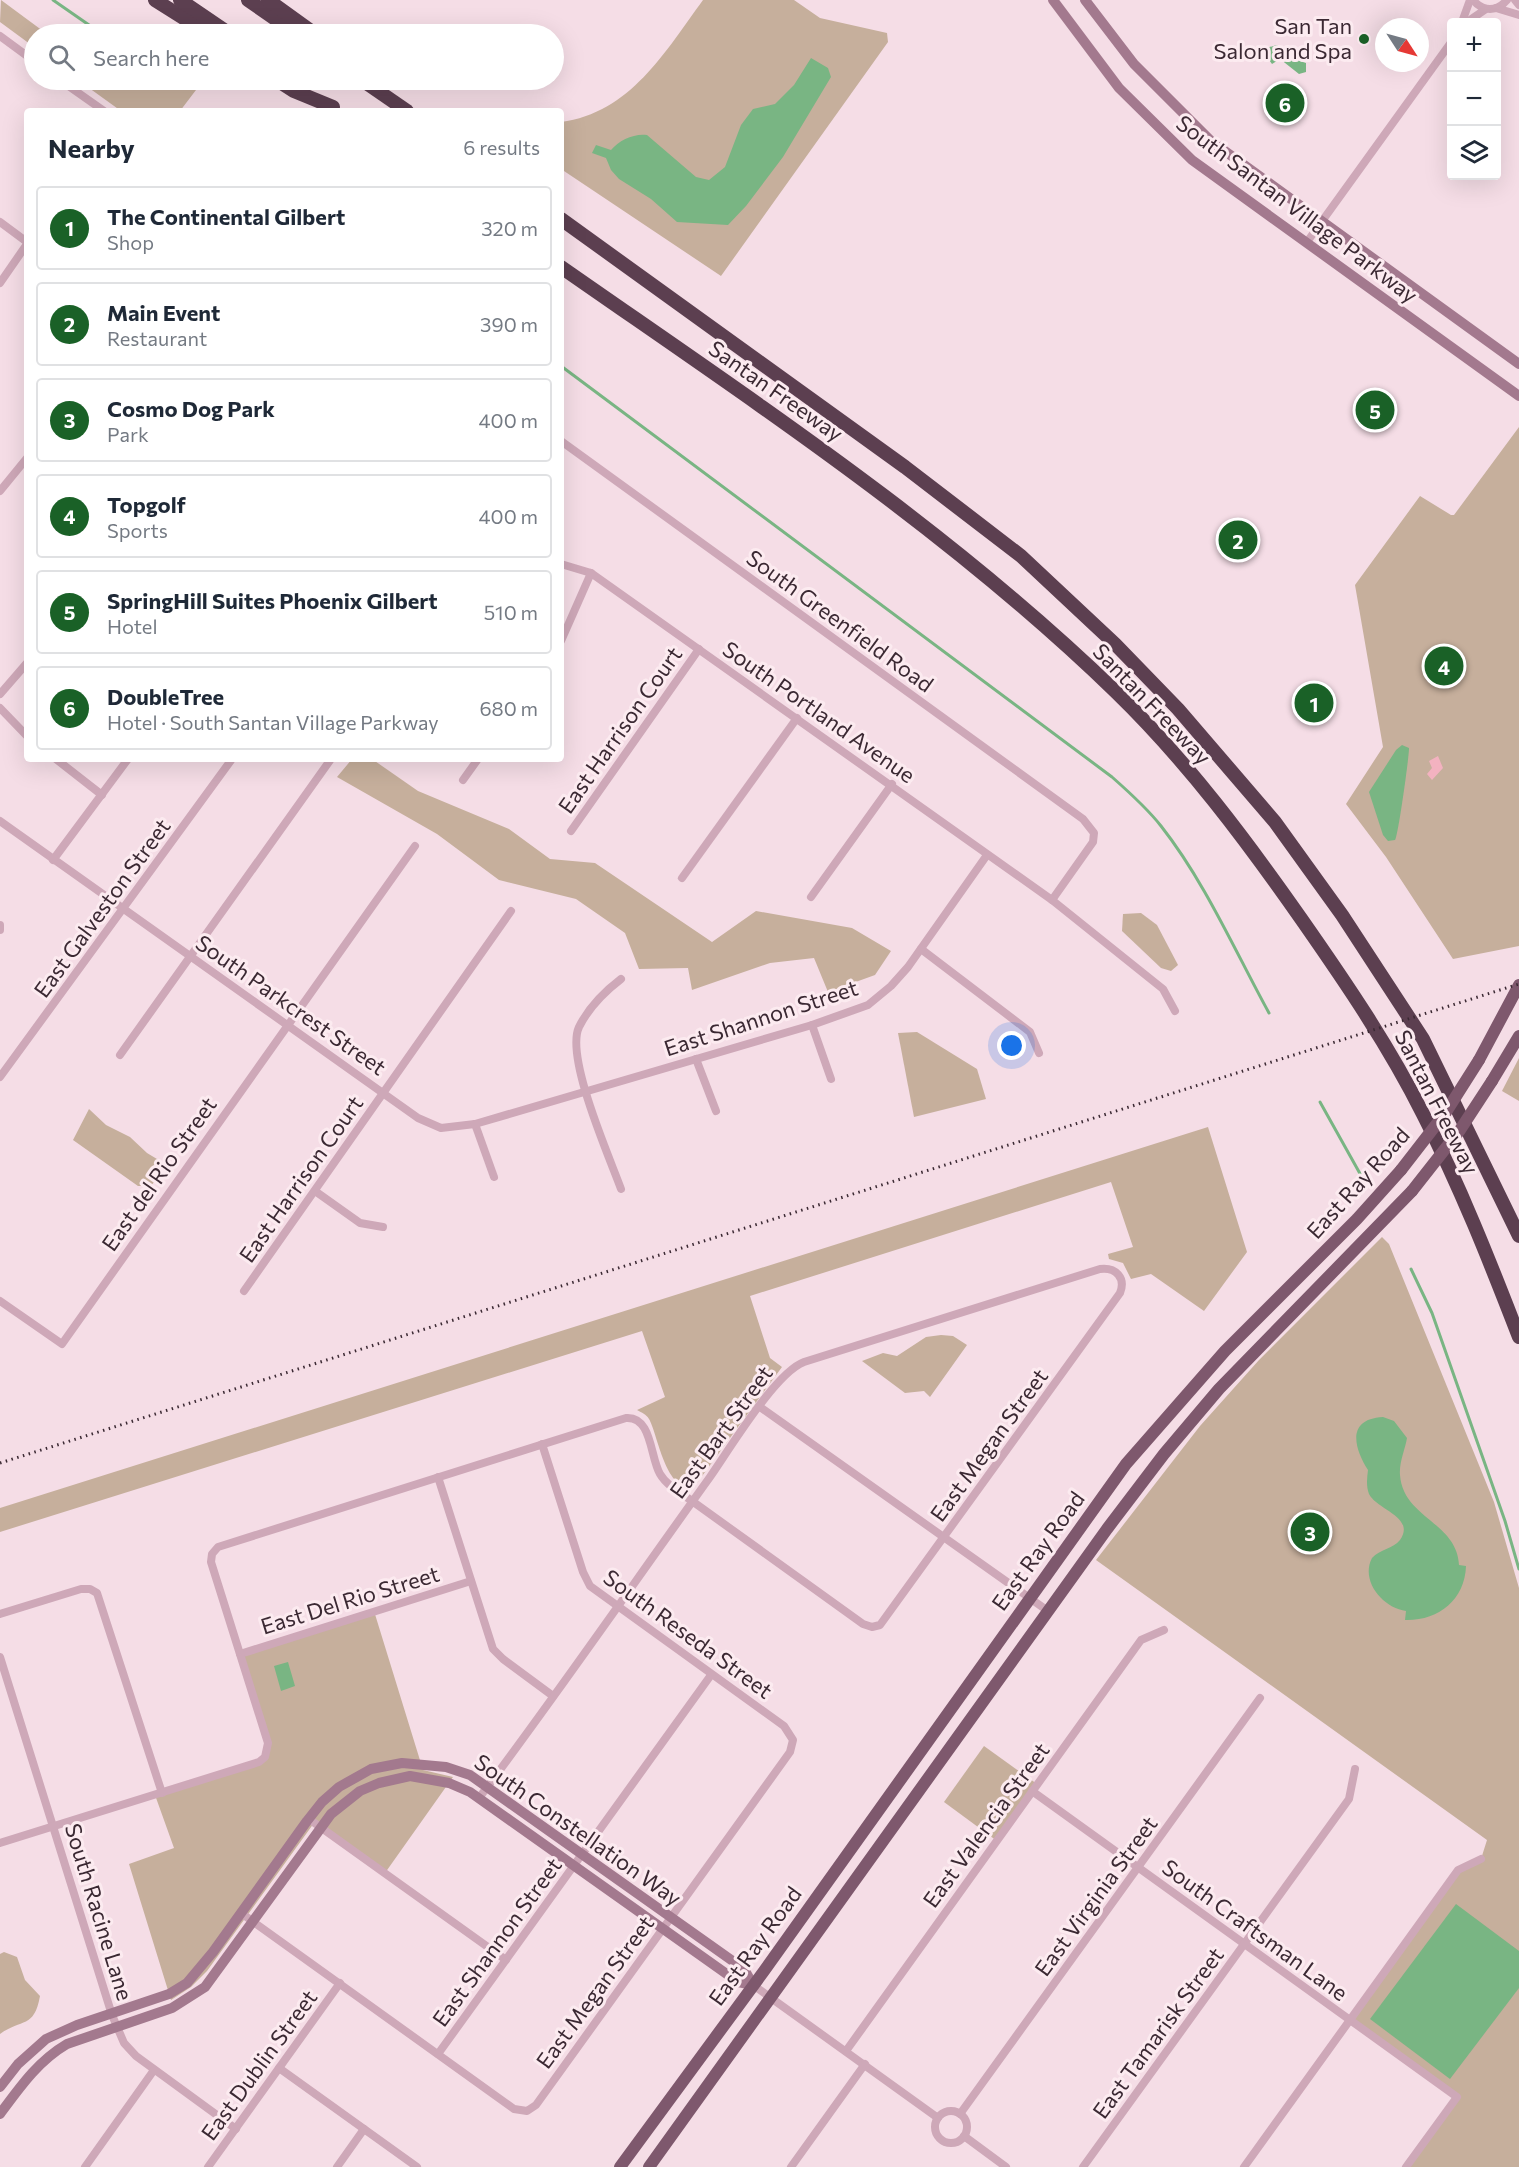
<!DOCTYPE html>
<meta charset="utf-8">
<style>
:root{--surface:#fff;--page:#f2f2f3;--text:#1f2937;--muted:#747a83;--line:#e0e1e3;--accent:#1a6127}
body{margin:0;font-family:Commissioner,sans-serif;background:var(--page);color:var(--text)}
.controls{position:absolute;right:18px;top:18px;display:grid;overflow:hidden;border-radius:6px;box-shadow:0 6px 24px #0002}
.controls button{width:54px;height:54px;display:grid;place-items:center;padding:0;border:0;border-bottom:2px solid var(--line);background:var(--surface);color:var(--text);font:30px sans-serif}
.compass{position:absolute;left:1375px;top:18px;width:54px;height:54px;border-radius:50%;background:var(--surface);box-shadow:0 6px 24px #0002;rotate:126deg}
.you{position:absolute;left:1012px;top:1046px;width:21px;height:21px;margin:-15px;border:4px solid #fff;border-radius:50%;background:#1a73e8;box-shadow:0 0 0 9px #1a73e833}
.badge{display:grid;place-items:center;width:39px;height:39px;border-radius:50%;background:var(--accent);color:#fff;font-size:20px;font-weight:700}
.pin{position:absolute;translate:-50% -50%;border:3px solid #fff;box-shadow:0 2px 6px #0006}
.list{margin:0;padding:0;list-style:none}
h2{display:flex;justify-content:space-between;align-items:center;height:78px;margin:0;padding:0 24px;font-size:26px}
h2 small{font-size:20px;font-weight:400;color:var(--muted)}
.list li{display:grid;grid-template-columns:39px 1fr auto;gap:18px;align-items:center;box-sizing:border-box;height:84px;margin:0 12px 12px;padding:0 12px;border:2px solid var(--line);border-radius:6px}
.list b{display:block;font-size:22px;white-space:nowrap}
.list p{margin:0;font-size:20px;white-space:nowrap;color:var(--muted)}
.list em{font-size:20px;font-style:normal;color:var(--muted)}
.icon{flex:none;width:33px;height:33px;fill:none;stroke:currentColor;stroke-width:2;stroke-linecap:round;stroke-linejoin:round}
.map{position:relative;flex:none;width:1519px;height:2167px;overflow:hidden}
.search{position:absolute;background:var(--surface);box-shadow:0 6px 24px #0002;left:24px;top:24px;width:540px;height:66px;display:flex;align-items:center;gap:15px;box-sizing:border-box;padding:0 21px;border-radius:33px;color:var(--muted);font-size:22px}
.panel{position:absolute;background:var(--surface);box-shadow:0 6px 24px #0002;left:24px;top:108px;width:540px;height:654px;border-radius:6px}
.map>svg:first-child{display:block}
.green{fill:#c6af9c}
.sand{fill:#f3b2c0}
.water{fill:#79b583}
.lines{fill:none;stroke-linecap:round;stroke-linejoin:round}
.stream{stroke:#79b583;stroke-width:3}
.street{stroke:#cea8b8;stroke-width:8}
.secondary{stroke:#a3798e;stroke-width:10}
.primary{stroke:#7e586d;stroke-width:12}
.highway{stroke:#5c3f50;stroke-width:14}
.rail{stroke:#3b2933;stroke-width:3;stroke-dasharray:1.5 4.5;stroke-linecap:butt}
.primary-bridge{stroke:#7e586d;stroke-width:12}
.poi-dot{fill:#1a6127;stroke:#fcebf0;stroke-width:2}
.labels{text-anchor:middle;stroke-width:6;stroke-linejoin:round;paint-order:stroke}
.poi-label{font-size:22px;fill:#3b2933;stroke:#fcebf0;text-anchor:end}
.street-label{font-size:22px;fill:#3b2933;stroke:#fcebf0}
</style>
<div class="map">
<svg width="1519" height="2167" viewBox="0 0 1519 2167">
<rect width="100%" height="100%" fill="#f5dde6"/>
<g class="green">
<polygon points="1,0 47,34 34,34 34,47 0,22"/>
<path d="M703 0H794L820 18 887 33 888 42 721 276 561 169V122C630 113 665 52 703 0Z"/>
<polygon points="78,80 108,80 119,87 196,90 180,111 121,111"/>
<polygon points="1519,427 1519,946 1453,959 1386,857 1346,804 1383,747 1355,585 1420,496 1451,515 1454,515"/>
<polygon points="352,759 372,759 418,791 509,829 550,859 595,863 712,942 756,911 852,928 891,951 875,975 828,992 814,958 770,963 692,990 688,968 639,969 625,933 576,899 499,880 437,834 337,777"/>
<polygon points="1141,913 1157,925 1178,965 1171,971 1161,968 1122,931 1123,914"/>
<polygon points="917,1032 977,1069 986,1099 914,1117 898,1033"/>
<polygon points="1519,1058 1519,1101 1502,1091"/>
<polygon points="89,1109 106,1125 130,1137 147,1153 167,1165 151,1186 138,1186 73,1140"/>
<path d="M1208 1127 1247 1252 1204 1311 1151 1274 1131 1279 1123 1263 1109 1259 1108 1254 1133 1247 1111 1182 750 1296 770 1358 782 1367 697 1483C667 1501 658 1434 649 1419 646 1414 642 1413 637 1410L665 1397 642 1331 0 1532V1508Z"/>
<polygon points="1382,1237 1389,1244 1494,1502 1519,1588 1519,2167 1406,2167 1457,2097 1350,2021 1458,1870 1481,1859 1487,1840 1096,1560 1200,1426 1259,1360"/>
<polygon points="941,1335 953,1336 967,1345 930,1397 924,1391 905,1393 862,1361 883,1353 897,1356 926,1337"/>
<polygon points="374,1611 423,1770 453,1777 385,1873 314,1823 207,1971 191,1987 171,2000 129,1864 174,1848 155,1795 259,1762 269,1748 240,1654"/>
<polygon points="984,1746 1037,1784 997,1841 944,1802"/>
<path d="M4 1952 17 1957 25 1980 40 1996C34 2029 22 2018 0 2034V1954Z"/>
</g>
<polygon class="sand" points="1438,756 1443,768 1432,780 1427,774 1432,768 1429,761"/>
<g class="water">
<polygon points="1277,45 1291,58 1306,63 1306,72 1299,74 1280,59 1272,64 1264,53 1266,48"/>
<path d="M811 58 828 68 831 77 783 157 746 206 728 225 677 222 651 199 619 179 611 170 606 158 592 153 596 145 611 150C619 140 635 133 647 135L696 177 709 180 725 167 741 125 753 109 775 104 794 85Z"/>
<path d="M1402 745 1409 748C1409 758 1398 836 1395 840L1388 841 1383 835 1369 792 1396 750Z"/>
<path d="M1383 1417 1394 1421 1407 1438C1405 1450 1399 1462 1400 1475 1403 1518 1457 1522 1459 1565L1466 1566C1465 1600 1438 1621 1405 1620L1406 1611C1383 1608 1360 1581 1372 1558 1380 1549 1393 1549 1400 1540 1416 1517 1377 1510 1369 1494 1366 1486 1367 1478 1368 1470 1354 1448 1346 1419 1383 1417Z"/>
<polygon points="288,1662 295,1686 281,1691 274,1666"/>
<polygon points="1456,1904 1519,1951 1519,1988 1450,2079 1370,2019"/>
</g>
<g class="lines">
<g class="stream">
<polyline points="53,0 102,34"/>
<path d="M561 366 1112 777C1129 792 1147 808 1161 826 1205 882 1235 951 1269 1013"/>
<polyline points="1320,1102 1363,1179"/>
<polyline points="1411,1269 1432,1313 1505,1521 1519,1569"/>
</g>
<g class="street">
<path d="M1473 0C1483 12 1497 12 1507 0"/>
<polyline points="1515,0 1519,5"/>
<polyline points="1496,8 1519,15"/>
<polyline points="1462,22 1470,0"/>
<polyline points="1467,22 1486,9"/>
<polyline points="0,36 34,61"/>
<polyline points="60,80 104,111"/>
<polyline points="0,222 27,242"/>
<polyline points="1307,242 1452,41"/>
<polyline points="0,283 27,244"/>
<polyline points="561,441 1083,819 1094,833 1093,842 1052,900"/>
<polyline points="0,491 27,458"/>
<polyline points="561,564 591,573 1052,900 1163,989 1175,1011"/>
<polyline points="561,641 591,573"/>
<polyline points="0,694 27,663"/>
<polyline points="0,708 27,736"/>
<polyline points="56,759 102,795"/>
<polyline points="463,780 478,759"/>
<polyline points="0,821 418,1118 441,1128 475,1124 812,1025 868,1005 891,986 908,967 987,855"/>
<polyline points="571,831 699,649"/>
<polyline points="53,860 128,759"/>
<polyline points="682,878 797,718"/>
<polyline points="811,897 892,784"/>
<polyline points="0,925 0,930"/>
<polyline points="921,949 1030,1032 1039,1053"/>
<polyline points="812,1025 831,1079"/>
<polyline points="120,1055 331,759"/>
<polyline points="696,1059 716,1111"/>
<polyline points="0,1077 232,759"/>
<polyline points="475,1124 494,1177"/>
<path d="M621 1189C609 1156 565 1057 579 1027 589 1007 604 992 621 979"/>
<polyline points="315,1191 360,1223 383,1227"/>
<polyline points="244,1291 511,911"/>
<polyline points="0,1301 62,1344 415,846"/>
<polyline points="760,1407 1048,1611"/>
<polyline points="438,1477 493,1649 503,1659 553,1696"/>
<polyline points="0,1614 81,1589 90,1589 97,1593 162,1793"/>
<polyline points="240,1654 471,1581"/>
<polyline points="0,1657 112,2015 124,2043 136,2056 236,2129"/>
<polyline points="1032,1791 1457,2097 1406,2167"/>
<polyline points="309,1819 506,1960"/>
<path d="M0 1843 259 1762 265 1757 268 1743 211 1562 212 1554 218 1547 626 1418C652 1416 650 1457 660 1474 667 1486 681 1493 692 1501L863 1624 872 1627 880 1625 1120 1293C1126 1278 1116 1267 1100 1269L804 1362C775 1373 729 1450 710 1477 633 1584 558 1693 479 1798"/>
<polyline points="241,1913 514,2109 527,2111 536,2105 790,1752 793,1740 784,1726 590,1586 583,1572 542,1444"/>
<polyline points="753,1985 938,2118"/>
<polyline points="846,2051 1141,1640 1164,1630"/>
<polyline points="438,2054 711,1675"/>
<polyline points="279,2068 417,2167"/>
<circle cx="951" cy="2127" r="16"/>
<polyline points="960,2114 1260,1698"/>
<polyline points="964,2136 1006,2167"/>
<polyline points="85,2167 154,2070"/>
<polyline points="208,2167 340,1983"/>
<polyline points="337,2167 364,2129"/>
<polyline points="791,2167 865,2064"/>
<polyline points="1083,2167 1349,1799 1355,1769"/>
<polyline points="1244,2167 1458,1870 1481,1859"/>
</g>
<g class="secondary">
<polyline points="1053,0 1119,88 1192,160 1519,396"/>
<polyline points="1085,0 1134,64 1211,141 1519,364"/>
<polyline points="0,2087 18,2064 46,2039 77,2025 169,1994 187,1983 213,1952 307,1821 322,1802 339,1787 371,1769 402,1763 446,1767 470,1775 744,1969 753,1985"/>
<path d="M0 2114C20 2087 38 2061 67 2044L172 2008 205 1987 331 1814 360 1791 379 1783 410 1776 449 1783 470 1792 738 1982 753 1985"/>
</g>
<g class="primary">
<polyline points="1479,1060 1519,985"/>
<polyline points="1492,1081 1519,1036"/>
<polyline points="620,2167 764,1971 1126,1464 1225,1351 1357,1219 1401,1170"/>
<polyline points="649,2167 1107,1529 1164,1454 1219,1389 1412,1191"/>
</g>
<g class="highway">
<polyline points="155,0 209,34"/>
<polyline points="180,0 230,34"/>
<polyline points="248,0 297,34"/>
<polyline points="268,0 315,34"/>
<polyline points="277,80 294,91 333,107"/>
<polyline points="362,80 407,111"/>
<polyline points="561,219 905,467 1021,556 1115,644 1178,709 1275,822 1342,915 1423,1039 1519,1236"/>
<path d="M561 267C753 401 948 529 1116 692 1187 761 1246 840 1302 920 1346 983 1389 1046 1423 1114 1460 1186 1490 1262 1519 1337"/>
</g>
<polyline class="rail" points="0,1463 1519,984"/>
<g class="primary-bridge">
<polyline points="1401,1170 1446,1112 1479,1060"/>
<polyline points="1412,1191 1460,1130 1492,1081"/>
</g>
</g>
<circle class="poi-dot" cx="1364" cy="39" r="6"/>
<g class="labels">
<g class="poi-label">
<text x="1352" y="34">San Tan<tspan x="1352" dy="25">Salon and Spa</tspan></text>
</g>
<g class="street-label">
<text transform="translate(1297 209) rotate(37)" y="8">South Santan Village Parkway</text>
<text transform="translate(776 391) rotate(35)" y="8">Santan Freeway</text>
<text transform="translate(840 621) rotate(36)" y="8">South Greenfield Road</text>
<text transform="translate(1152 704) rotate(46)" y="8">Santan Freeway</text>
<text transform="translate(819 712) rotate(35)" y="8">South Portland Avenue</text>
<text transform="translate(620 730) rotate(-55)" y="8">East Harrison Court</text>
<text transform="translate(102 908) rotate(-54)" y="8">East Galveston Street</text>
<text transform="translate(291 1005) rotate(35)" y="8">South Parkcrest Street</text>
<text transform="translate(761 1018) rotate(-18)" y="8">East Shannon Street</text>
<text transform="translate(1437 1102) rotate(63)" y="8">Santan Freeway</text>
<text transform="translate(159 1174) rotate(-55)" y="8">East del Rio Street</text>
<text transform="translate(301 1179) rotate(-55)" y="8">East Harrison Court</text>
<text transform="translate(1358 1183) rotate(-48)" y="8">East Ray Road</text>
<text transform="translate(721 1432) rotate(-54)" y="8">East Bart Street</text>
<text transform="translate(989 1445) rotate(-54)" y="8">East Megan Street</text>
<text transform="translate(1038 1551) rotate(-54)" y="8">East Ray Road</text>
<text transform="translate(350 1600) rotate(-17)" y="8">East Del Rio Street</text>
<text transform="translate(688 1634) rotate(36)" y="8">South Reseda Street</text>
<text transform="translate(986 1825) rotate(-54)" y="8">East Valencia Street</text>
<text transform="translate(578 1830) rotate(35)" y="8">South Constellation Way</text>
<text transform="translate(1096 1896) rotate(-54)" y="8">East Virginia Street</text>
<text transform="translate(99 1912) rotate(73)" y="8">South Racine Lane</text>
<text transform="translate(1255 1930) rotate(36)" y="8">South Craftsman Lane</text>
<text transform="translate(497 1942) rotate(-54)" y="8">East Shannon Street</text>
<text transform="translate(755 1946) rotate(-54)" y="8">East Ray Road</text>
<text transform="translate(595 1992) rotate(-54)" y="8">East Megan Street</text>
<text transform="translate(1158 2033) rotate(-54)" y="8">East Tamarisk Street</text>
<text transform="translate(259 2065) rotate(-54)" y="8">East Dublin Street</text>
</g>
</g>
</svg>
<div class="controls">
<button>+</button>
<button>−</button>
<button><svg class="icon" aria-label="layers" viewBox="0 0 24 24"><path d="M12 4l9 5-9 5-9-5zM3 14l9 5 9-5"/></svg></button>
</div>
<svg class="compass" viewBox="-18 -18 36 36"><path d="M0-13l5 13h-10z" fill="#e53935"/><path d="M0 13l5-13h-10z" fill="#747a83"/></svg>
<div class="you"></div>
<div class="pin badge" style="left:1314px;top:703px">1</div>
<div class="pin badge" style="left:1238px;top:540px">2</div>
<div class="pin badge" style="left:1310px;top:1532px">3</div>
<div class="pin badge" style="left:1444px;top:666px">4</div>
<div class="pin badge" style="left:1375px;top:410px">5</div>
<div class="pin badge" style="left:1285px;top:103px">6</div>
<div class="search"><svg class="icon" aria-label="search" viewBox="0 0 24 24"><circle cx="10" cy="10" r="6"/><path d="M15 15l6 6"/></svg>Search here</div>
<section class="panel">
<h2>Nearby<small>6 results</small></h2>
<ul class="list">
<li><span class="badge">1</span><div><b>The Continental Gilbert</b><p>Shop</p></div><em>320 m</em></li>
<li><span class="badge">2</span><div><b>Main Event</b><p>Restaurant</p></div><em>390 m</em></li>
<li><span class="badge">3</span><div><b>Cosmo Dog Park</b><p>Park</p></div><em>400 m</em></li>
<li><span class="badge">4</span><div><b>Topgolf</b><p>Sports</p></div><em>400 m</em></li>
<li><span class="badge">5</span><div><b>SpringHill Suites Phoenix Gilbert</b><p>Hotel</p></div><em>510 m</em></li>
<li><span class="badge">6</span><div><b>DoubleTree</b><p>Hotel · South Santan Village Parkway</p></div><em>680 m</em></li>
</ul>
</section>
</div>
